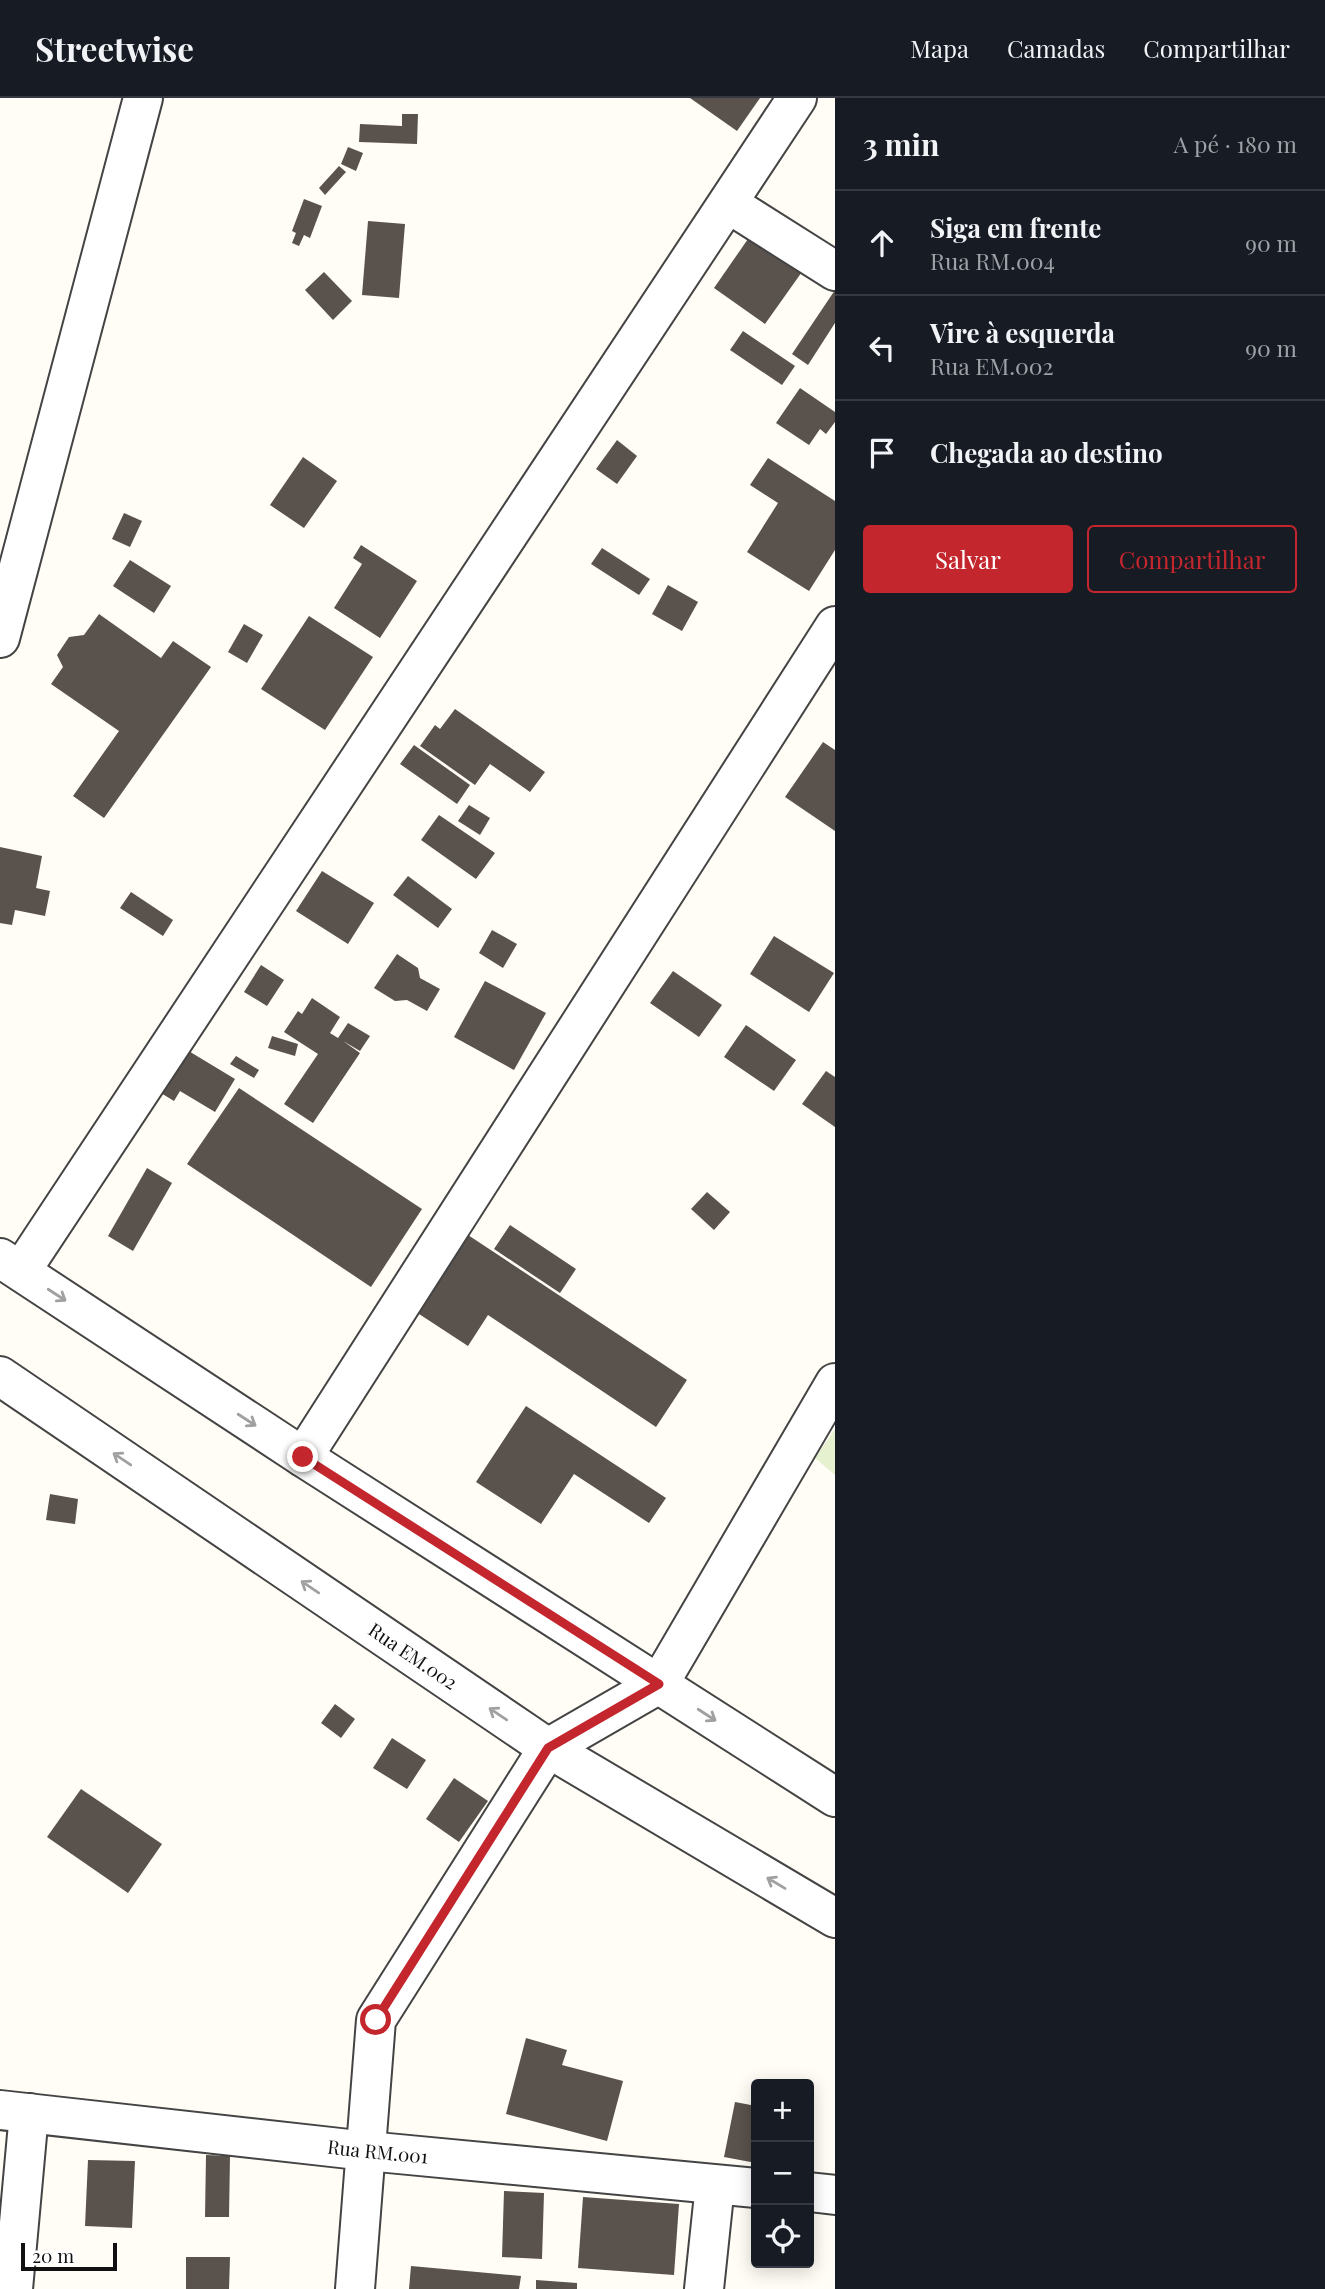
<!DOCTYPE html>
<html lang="pt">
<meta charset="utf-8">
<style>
:root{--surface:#171b24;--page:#242831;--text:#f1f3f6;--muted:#9ea1a6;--line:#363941;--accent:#c4262e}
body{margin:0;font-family:"Playfair Display",serif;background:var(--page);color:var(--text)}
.controls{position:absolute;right:21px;bottom:21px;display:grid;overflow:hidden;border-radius:7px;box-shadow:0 4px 18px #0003}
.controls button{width:63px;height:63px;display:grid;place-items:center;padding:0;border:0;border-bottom:2px solid var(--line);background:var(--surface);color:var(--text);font:35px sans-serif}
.scale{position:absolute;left:21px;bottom:18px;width:96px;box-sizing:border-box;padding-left:7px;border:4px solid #111;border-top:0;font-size:19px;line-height:24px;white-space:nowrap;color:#111;-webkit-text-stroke:5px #fff;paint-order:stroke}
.stop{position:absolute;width:21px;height:21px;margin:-16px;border:5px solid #c4262e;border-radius:50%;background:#fff}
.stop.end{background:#c4262e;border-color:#fff;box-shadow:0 2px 7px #0008}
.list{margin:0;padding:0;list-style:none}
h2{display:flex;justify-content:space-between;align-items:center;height:91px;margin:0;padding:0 28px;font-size:30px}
h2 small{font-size:23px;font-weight:400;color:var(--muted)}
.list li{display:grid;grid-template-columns:46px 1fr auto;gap:21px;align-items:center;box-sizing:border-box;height:105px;padding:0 28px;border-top:2px solid var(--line)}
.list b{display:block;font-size:26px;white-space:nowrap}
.list p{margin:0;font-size:23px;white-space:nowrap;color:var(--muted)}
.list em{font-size:23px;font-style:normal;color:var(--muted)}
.actions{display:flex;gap:14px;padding:21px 28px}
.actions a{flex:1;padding:16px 0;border:2px solid var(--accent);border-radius:7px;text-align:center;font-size:24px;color:var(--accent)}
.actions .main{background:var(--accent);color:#fff}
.icon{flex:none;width:38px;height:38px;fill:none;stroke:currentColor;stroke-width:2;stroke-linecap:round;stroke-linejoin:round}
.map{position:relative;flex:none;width:835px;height:2191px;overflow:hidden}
header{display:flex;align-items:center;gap:42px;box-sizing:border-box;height:98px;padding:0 35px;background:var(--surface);border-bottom:2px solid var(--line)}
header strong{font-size:33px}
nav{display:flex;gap:38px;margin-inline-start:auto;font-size:24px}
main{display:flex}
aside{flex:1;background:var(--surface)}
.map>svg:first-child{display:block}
.pitch{fill:#e6f2cf}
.building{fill:#5a524d}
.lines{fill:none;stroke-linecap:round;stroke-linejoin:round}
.minor-casing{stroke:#444;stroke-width:42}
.minor{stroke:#fff;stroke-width:38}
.oneway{stroke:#a0a0a0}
.route{stroke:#c4262e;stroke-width:9}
.labels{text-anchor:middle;stroke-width:7;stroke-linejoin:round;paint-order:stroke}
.street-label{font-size:19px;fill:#111;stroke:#fff}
</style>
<header>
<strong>Streetwise</strong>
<nav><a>Mapa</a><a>Camadas</a><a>Compartilhar</a></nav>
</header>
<main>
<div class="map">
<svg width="835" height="2191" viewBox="0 0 835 2191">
<rect width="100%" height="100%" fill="#fffdf5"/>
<polygon class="pitch" points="835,1331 835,1377 815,1360"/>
<g class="building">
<polygon points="690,0 760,0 737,33"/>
<polygon points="402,16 418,16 417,46 359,44 360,26 402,28"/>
<polygon points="348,49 363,55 356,73 341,66"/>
<polygon points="339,68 346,74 325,97 319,90"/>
<polygon points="304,101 322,108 310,140 304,137 299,148 292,145 296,135 292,133"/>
<polygon points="368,123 405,126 399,200 362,197"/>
<polygon points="757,128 809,164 765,226 714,190"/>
<polygon points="324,174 352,203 333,222 305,192"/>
<polygon points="835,192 835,225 808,267 792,256"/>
<polygon points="743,233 795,268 782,287 730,252"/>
<polygon points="800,290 835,314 835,324 826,336 820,331 809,347 776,325"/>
<polygon points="617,342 637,358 617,386 596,371"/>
<polygon points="303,359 337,383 304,430 270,407"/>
<polygon points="768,360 835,403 835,452 809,493 747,454 778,405 750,387"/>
<polygon points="124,415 142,423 130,449 112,441"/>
<polygon points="361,447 417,483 380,540 334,510 362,466 353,460"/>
<polygon points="602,450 650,481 639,497 591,466"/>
<polygon points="130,462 171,488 154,515 113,488"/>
<polygon points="668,487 698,504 682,533 652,516"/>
<polygon points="99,516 161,560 173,543 211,569 104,720 73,698 119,633 51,586 63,569 57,557 69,539 84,537"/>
<polygon points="309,518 373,559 325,632 261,591"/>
<polygon points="244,526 263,537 247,565 228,554"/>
<polygon points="455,611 545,674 530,694 490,666 475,687 420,648 435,627 440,631"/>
<polygon points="823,644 835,652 835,733 785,699"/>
<polygon points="414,647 470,687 457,706 400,666"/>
<polygon points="469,707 490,720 480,737 458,723"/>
<polygon points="439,717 495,755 476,781 421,742"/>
<polygon points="0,749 42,758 36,790 50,793 45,818 15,812 12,827 0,825"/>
<polygon points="322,773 374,805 348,846 296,813"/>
<polygon points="408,778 452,811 438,830 393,797"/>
<polygon points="131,794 173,822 163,838 120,810"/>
<polygon points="492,832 517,846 503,870 479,855"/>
<polygon points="774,838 834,875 809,914 750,876"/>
<polygon points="397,856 418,870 420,880 440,891 427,913 407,902 395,903 374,890"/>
<polygon points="261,867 284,882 267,908 244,894"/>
<polygon points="673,873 722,907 699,939 650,905"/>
<polygon points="485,883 546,915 514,972 454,939"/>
<polygon points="312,900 340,919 330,935 338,940 348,925 370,938 360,953 343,943 360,955 313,1025 284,1006 318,956 284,934 298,913 302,916"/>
<polygon points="746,927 796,962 774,993 724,959"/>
<polygon points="272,938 298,946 295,958 268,950"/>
<polygon points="182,949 235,981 215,1014 180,993 174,1003 156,992"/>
<polygon points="236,958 259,972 254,980 230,966"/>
<polygon points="826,973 835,979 835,1029 802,1006"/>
<polygon points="239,990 422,1111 371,1189 187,1066"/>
<polygon points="147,1070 172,1085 133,1153 108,1138"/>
<polygon points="707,1094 730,1114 714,1132 691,1111"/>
<polygon points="510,1127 576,1171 560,1195 494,1151"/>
<polygon points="468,1137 687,1282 656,1329 488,1217 468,1248 416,1214"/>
<polygon points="526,1308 666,1400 649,1425 574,1376 541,1426 476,1384"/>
<polygon points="50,1396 78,1401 75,1426 46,1422"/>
<polygon points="335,1606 355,1621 341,1640 321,1625"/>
<polygon points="392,1640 426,1662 407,1691 373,1670"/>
<polygon points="454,1680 488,1703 459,1744 426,1721"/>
<polygon points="81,1691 162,1746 128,1795 47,1739"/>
<polygon points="526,1940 567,1952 562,1967 623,1983 607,2043 506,2016"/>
<polygon points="735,2004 756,2008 756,2065 724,2059"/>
<polygon points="206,2057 230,2058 229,2119 205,2119"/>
<polygon points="88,2062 135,2063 132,2130 85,2128"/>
<polygon points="504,2093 544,2095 542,2161 502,2159"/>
<polygon points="583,2099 679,2106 674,2177 578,2170"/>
<polygon points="186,2159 230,2159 229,2191 186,2191"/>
<polygon points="411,2168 521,2178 519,2191 409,2191"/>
<polygon points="536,2182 577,2185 577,2191 536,2191"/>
</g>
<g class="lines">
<defs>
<g id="minor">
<polyline points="729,106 835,173"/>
<polyline points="0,540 143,0"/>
<polyline points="0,1160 303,1359 835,1699"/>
<polyline points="21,1173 797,0"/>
<path id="s1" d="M0 1278 548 1650 835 1820"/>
<polyline points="303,1359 835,528"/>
<path id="s2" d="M0 2012 367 2053 756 2090"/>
<polyline points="809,2094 835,2097"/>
<polyline points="13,2191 29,2015"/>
<polyline points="355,2191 376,1922 548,1650 659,1586 835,1285"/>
<polyline points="704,2191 715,2087"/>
</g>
</defs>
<use href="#minor" class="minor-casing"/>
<use href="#minor" class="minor"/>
</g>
<defs><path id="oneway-shaft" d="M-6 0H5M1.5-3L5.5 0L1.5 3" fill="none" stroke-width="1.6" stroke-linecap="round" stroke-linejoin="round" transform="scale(1.75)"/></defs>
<g class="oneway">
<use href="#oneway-shaft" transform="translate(57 1197) rotate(33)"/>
<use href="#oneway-shaft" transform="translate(247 1322) rotate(33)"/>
<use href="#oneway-shaft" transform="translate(122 1361) rotate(-146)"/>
<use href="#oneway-shaft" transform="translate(310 1489) rotate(-146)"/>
<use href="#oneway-shaft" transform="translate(498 1616) rotate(-146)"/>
<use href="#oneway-shaft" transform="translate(707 1617) rotate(33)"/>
<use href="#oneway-shaft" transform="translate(776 1785) rotate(-149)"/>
</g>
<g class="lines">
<polyline class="route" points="303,1359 659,1586 548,1650 376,1922"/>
</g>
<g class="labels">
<g class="street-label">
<text dy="7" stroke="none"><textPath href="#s1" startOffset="499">Rua EM.002</textPath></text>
<text dy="7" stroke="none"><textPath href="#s2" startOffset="380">Rua RM.001</textPath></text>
</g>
</g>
</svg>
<div class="controls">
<button>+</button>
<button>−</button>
<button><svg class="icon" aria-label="locate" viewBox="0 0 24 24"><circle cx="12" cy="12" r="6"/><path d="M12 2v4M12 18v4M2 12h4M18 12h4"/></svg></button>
</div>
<div class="scale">20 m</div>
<div class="stop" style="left:376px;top:1922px"></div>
<div class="stop end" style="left:303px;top:1359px"></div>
</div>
<aside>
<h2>3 min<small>A pé · 180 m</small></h2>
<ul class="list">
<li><svg class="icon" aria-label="ahead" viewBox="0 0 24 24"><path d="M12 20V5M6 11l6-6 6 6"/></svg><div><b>Siga em frente</b><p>Rua RM.004</p></div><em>90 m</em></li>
<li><svg class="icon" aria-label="left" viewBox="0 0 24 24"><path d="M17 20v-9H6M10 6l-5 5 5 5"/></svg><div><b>Vire à esquerda</b><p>Rua EM.002</p></div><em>90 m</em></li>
<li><svg class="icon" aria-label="arrive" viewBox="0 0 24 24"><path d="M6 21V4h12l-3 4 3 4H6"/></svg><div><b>Chegada ao destino</b></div></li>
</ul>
<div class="actions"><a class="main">Salvar</a><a>Compartilhar</a></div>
</aside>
</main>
